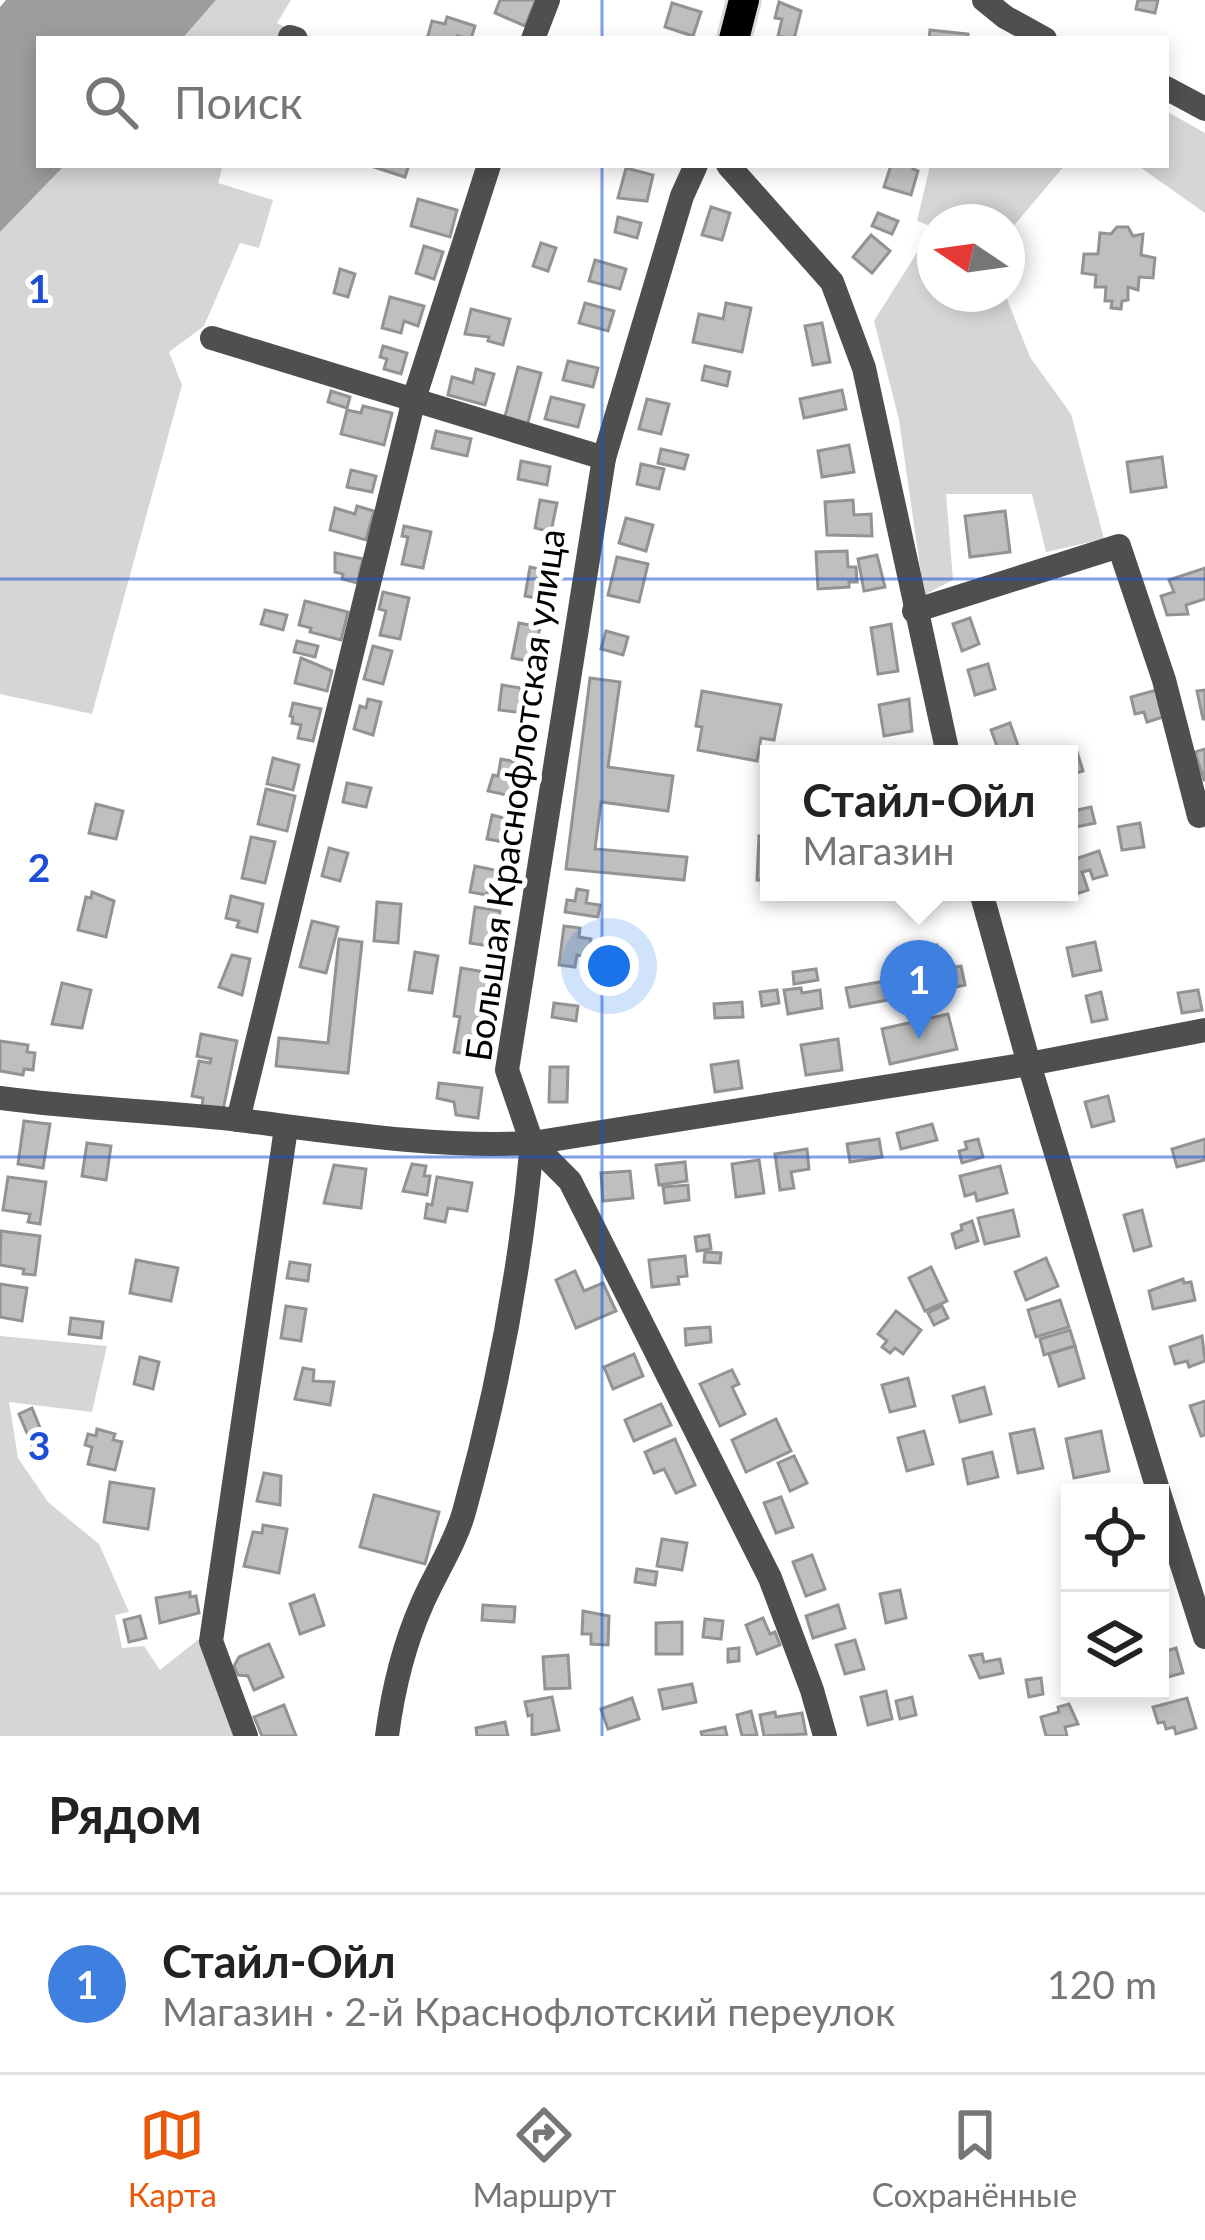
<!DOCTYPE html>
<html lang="ru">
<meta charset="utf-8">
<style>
:root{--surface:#fff;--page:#f6f6f6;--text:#222;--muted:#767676;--line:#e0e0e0;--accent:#ea580c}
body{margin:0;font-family:Lato,sans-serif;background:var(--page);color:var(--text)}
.controls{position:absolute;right:36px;bottom:36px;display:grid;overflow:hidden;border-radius:0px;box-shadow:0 6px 18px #0003}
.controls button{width:108px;height:108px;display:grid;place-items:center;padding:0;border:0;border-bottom:3px solid var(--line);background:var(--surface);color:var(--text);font:60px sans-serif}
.compass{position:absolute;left:917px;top:204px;width:108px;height:108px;border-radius:50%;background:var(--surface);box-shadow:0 6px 18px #0003;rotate:283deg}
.you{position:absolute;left:609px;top:966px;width:42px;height:42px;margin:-30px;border:9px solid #fff;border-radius:50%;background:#1a73e8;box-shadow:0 0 0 18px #1a73e833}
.badge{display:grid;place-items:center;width:78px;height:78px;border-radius:50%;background:var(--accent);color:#fff;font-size:39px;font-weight:700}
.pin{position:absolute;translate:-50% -99px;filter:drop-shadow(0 3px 6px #0008)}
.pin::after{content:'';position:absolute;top:63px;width:42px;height:36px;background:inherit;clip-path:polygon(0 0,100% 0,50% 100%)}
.popup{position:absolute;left:760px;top:745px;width:318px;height:156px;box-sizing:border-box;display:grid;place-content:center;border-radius:0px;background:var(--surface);filter:drop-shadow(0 3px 9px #0005);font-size:39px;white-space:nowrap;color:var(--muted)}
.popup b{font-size:45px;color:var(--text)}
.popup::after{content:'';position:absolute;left:50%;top:100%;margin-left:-24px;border:24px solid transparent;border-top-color:var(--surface)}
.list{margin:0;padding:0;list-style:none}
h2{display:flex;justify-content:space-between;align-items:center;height:156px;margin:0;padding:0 48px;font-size:51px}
h2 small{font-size:39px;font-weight:400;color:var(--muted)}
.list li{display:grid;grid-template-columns:78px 1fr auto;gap:36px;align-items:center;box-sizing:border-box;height:180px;padding:0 48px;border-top:3px solid var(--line)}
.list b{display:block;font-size:45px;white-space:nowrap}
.list p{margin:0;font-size:39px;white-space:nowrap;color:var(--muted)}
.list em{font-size:39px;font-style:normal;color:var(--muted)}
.icon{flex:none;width:66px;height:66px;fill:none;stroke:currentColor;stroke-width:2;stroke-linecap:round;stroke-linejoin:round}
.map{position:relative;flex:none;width:1205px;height:1736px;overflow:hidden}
.search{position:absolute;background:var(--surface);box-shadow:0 6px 18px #0003;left:36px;right:36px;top:36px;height:132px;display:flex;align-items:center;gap:30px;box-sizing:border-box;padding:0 42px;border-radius:0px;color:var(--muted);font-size:45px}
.sheet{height:336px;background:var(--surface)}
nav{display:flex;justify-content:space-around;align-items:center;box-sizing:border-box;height:168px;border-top:3px solid var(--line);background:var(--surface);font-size:33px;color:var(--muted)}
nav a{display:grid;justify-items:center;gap:6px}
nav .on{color:var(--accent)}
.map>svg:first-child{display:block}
.green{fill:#d6d6d6}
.water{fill:#9d9d9d}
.building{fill:#bfbfbf;stroke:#939393;stroke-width:3}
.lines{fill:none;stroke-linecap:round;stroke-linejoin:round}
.major-casing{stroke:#dbdbdb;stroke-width:36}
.minor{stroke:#4f4f4f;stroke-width:24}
.major{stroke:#000;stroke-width:30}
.grid{fill:none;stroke:#1d4ed8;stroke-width:3;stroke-opacity:0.55}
.labels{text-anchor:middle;stroke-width:10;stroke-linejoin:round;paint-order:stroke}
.street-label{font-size:36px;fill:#000;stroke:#fff}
.grid-label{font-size:39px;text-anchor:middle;font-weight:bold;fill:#1d4ed8;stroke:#fff;stroke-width:10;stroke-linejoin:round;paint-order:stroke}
</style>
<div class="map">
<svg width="1205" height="1736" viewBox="0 0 1205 1736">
<rect width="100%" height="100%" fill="#fff"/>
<g class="green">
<polygon points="216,0 291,0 277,23 290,30 286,39 182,39"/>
<polygon points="1166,111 1205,133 1205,213 1137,165 1166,165"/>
<polygon points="65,165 223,165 218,183 273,200 259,248 240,243 204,326 169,352 182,385 92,714 0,694 0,232"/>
<polygon points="930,165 1065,165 1007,234 1007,222 935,222 935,294 1005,294 1030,357 1071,414 1104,539 1046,552 1032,494 946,494 953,580 924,595 899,420 874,321 933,227 917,221"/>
<polygon points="0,1336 107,1346 92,1412 9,1402 18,1458 48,1502 99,1544 129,1612 115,1615 122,1648 144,1646 160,1670 199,1639 234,1736 0,1736"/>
</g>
<polygon class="water" points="6,0 216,0 182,39 39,39 39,165 65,165 0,232 0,7"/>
<g class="building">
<polygon points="500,0 536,0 525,26 495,13"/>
<polygon points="1138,0 1158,0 1155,13 1136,9"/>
<polygon points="779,2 801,11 794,39 778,36 782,19 775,18"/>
<polygon points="672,3 701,12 693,36 665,27"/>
<polygon points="447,17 475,26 471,39 457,36 456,39 427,39 432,21 445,24"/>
<polygon points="930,30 968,34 968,39 929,39"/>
<polygon points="368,165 409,165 405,177"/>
<polygon points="891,165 914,165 913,169 918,171 911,195 884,187"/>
<polygon points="626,168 653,175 647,201 618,198"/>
<polygon points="418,199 457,210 450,237 411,226"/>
<polygon points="711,207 730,213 722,240 702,235"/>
<polygon points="878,213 898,221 892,234 872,226"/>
<polygon points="618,217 641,223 637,238 615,232"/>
<polygon points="1117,227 1128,227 1133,236 1143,234 1141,255 1155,258 1153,278 1139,277 1138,290 1128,287 1128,300 1122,301 1121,309 1111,308 1112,301 1105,301 1106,287 1095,287 1096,275 1082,273 1084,254 1098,254 1100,233 1111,234"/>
<polygon points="871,235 890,251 872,273 853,257"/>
<polygon points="541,243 556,248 548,271 533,266"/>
<polygon points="424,246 443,252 434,279 416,273"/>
<polygon points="595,260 626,269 620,289 589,281"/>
<polygon points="340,269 355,274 348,297 334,293"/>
<polygon points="390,297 424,306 418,326 404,321 401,333 382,328"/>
<polygon points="585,303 614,311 608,331 579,323"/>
<polygon points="726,303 751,308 742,352 693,342 699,314 723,319"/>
<polygon points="471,309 510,319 503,345 488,341 489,337 465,334"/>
<polygon points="822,323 830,362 813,365 805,326"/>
<polygon points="383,346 407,353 401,374 384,369 387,359 380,357"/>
<polygon points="568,361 598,368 593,387 563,380"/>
<polygon points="705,366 730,372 727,386 702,380"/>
<polygon points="518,367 541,373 527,426 504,420"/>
<polygon points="476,369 494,374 485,405 448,395 452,377 473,383"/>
<polygon points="842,390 846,409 804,418 800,399"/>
<polygon points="331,391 350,397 347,408 328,402"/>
<polygon points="551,397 584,405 578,427 545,419"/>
<polygon points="647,399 669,404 661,434 639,429"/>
<polygon points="363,406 392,413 384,445 341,434 347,410 361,413"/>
<polygon points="436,431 471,439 467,456 432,448"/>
<polygon points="849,445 854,472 822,477 818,451"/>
<polygon points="661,449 688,455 684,469 658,463"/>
<polygon points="1162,457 1166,487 1131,492 1127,462"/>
<polygon points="521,461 550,467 547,485 518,479"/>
<polygon points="641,464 664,469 659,489 637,484"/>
<polygon points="351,470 376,476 372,492 347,487"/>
<polygon points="540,500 557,503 551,532 535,528"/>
<polygon points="853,500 854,515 871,514 872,536 827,535 825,502"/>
<polygon points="357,506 374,511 366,540 330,530 335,508 355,514"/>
<polygon points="1005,511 1010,552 970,557 965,516"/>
<polygon points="626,518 653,525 646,551 619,543"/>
<polygon points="404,526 431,532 423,568 402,564 408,537 402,536"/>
<polygon points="847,551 848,567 856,567 857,582 849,582 849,587 818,589 816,552"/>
<polygon points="335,553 363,559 357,583 342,579 343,574 335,572"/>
<polygon points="877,555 885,587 864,591 858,559"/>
<polygon points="617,557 648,564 639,602 608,595"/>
<polygon points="530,567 547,571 542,599 525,596"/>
<polygon points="1205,568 1205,599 1186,605 1188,614 1167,615 1161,596 1174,592 1169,580"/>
<polygon points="383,592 409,598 400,639 380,635 386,611 379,609"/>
<polygon points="305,601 348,612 341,640 310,632 311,628 299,625"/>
<polygon points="265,610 287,615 283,630 261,624"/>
<polygon points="970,618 979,644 962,651 953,624"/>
<polygon points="519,623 540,627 533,662 512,658"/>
<polygon points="891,624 898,671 878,674 871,628"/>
<polygon points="606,631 628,637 623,655 601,649"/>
<polygon points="297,641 318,646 315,657 294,652"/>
<polygon points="373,646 392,651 383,684 364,679"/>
<polygon points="301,658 332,671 327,691 295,683"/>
<polygon points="988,664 995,689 975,695 968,670"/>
<polygon points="590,678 620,682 608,767 673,776 668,811 601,802 595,849 687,857 684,880 566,869"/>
<polygon points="502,685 521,688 520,696 526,697 524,713 499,710"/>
<polygon points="1156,690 1163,717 1147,722 1144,712 1135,714 1131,697"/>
<polygon points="1205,690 1205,719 1203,719 1197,691"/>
<polygon points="702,691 781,705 774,740 761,738 757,761 698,750 702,727 696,726"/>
<polygon points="368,699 381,702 373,735 354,729 360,706 366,708"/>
<polygon points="909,699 912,731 884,736 879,705"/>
<polygon points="293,703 321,709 313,741 298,738 301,725 292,723 293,717 290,716"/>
<polygon points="1010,723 1021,754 1000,754 991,730"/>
<polygon points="1205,749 1205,780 1204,780 1195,752"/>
<polygon points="1077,752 1083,771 1069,775 1069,755"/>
<polygon points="273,758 299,765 293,790 267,784"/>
<polygon points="501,759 516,762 511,796 488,791 493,775 498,776"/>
<polygon points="347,783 371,788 366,807 343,802"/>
<polygon points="266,789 295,796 287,831 258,824"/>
<polygon points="96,804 123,811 116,839 89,833"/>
<polygon points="1091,807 1095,823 1076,827 1073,811"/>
<polygon points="492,815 508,819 504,842 487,839"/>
<polygon points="1140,823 1144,847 1122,850 1118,827"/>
<polygon points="759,836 769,837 769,881 757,880"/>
<polygon points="251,837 275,842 265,883 242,878"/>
<polygon points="329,848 348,853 340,881 322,876"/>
<polygon points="1099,851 1107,875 1093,879 1090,870 1082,872 1088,890 1070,896 1069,861"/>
<polygon points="475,866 503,872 499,891 488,889 487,895 470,892"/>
<polygon points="577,889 588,891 586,903 600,905 598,917 565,912 567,900 575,901"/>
<polygon points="92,892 114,901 106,937 78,930 86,897 91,898"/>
<polygon points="231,896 263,904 257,932 237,927 239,921 226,918"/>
<polygon points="377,902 401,904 398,943 374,941"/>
<polygon points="475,907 500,911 495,947 470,943"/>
<polygon points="312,921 338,927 326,973 300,967"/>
<polygon points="564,926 580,928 579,937 591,939 588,957 577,955 575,967 559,965"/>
<polygon points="339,939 362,942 348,1073 276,1066 279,1038 328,1043"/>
<polygon points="1095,942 1101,970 1073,976 1067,948"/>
<polygon points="937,945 940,963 922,966 919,948"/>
<polygon points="415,952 438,956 432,993 409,990"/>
<polygon points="232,955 250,959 242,995 219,987"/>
<polygon points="961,966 965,985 941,990 937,971"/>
<polygon points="461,968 491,973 478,1056 454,1052 460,1017 454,1016"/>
<polygon points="816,969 818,980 794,984 793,972"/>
<polygon points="885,981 888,1000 850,1007 846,988"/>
<polygon points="62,983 91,990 82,1028 52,1024"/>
<polygon points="801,988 802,993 820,990 822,1008 788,1014 784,990"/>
<polygon points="777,990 779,1003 762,1006 760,992"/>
<polygon points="1198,990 1202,1010 1182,1013 1178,993"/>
<polygon points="1101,992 1107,1019 1092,1022 1086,996"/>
<polygon points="742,1002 743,1017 715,1018 714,1004"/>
<polygon points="554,1003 578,1006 576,1021 552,1017"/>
<polygon points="948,1014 957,1049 890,1064 882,1029"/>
<polygon points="201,1034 237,1041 223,1110 202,1106 203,1098 192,1096 199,1061 210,1063 211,1059 197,1056"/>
<polygon points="838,1039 842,1070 806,1075 801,1045"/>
<polygon points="0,1041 28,1045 27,1052 35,1053 33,1070 24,1069 23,1075 0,1071"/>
<polygon points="738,1061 742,1088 715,1092 711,1065"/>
<polygon points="550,1067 568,1067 567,1102 549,1102"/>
<polygon points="439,1083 482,1088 478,1118 456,1115 454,1102 437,1098"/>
<polygon points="1108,1096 1114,1121 1092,1127 1085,1102"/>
<polygon points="24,1121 50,1124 43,1168 18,1164"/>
<polygon points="932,1124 937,1140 901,1149 897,1133"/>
<polygon points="879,1139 882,1157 850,1162 847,1144"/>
<polygon points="978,1139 983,1157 962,1163 959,1151 967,1149 965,1142"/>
<polygon points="1205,1139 1205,1160 1177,1167 1172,1149"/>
<polygon points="87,1143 111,1146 106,1180 82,1176"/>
<polygon points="807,1149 809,1169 791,1172 794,1188 780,1190 775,1154"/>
<polygon points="759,1160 764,1193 736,1197 732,1164"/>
<polygon points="685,1162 687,1181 659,1185 656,1165"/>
<polygon points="412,1164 426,1166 424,1176 430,1176 427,1195 403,1191"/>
<polygon points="334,1165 366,1169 361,1208 324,1203"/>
<polygon points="1000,1166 1007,1193 977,1201 975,1193 965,1196 960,1176"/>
<polygon points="630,1171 633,1198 603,1201 601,1173"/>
<polygon points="8,1177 46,1182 40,1224 28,1222 30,1214 3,1210"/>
<polygon points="437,1177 472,1183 467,1211 448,1208 445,1222 425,1218 427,1204 432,1205"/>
<polygon points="688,1185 689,1200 665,1203 663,1187"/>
<polygon points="1013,1210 1019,1236 985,1244 978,1218"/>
<polygon points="1142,1210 1151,1246 1134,1251 1124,1215"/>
<polygon points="972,1221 978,1241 956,1248 952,1234 962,1230 961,1225"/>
<polygon points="1,1231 40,1236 35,1275 23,1274 24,1269 0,1265"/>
<polygon points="709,1235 711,1249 697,1251 695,1237"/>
<polygon points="705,1252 721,1253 720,1263 704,1262"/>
<polygon points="685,1256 687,1276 678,1277 679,1284 652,1287 649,1260"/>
<polygon points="1046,1258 1058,1286 1026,1300 1015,1272"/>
<polygon points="136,1260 178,1268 171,1301 130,1293"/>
<polygon points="290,1262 310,1265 308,1281 287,1278"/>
<polygon points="931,1267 947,1301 925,1311 909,1278"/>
<polygon points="575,1271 584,1291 603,1283 616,1311 576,1328 556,1280"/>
<polygon points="1183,1279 1184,1283 1191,1282 1195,1300 1153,1309 1149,1291"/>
<polygon points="0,1284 27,1288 22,1321 0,1317"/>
<polygon points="1060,1300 1069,1327 1036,1337 1028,1310"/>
<polygon points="286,1306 306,1309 301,1341 281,1338"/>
<polygon points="942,1306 948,1318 934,1325 928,1313"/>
<polygon points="896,1311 921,1330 903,1354 895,1348 890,1353 882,1347 887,1341 878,1334"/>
<polygon points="71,1318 103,1322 101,1338 69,1334"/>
<polygon points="710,1327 711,1342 686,1345 685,1329"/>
<polygon points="1070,1330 1075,1346 1044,1355 1040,1339"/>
<polygon points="1202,1336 1205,1361 1189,1367 1187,1361 1175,1364 1170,1347"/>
<polygon points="1075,1346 1084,1378 1059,1386 1049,1354"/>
<polygon points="634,1354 643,1376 613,1389 604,1367"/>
<polygon points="140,1357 159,1362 153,1389 134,1384"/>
<polygon points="303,1368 314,1370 313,1381 334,1382 330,1405 295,1399"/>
<polygon points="732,1370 739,1384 732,1387 745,1414 720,1426 700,1384"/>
<polygon points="908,1378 915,1406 890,1412 882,1385"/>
<polygon points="984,1387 991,1414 960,1422 953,1396"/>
<polygon points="1205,1401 1205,1435 1201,1436 1190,1406"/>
<polygon points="661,1404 671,1425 634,1441 625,1420"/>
<polygon points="32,1408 45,1440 32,1445 19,1414"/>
<polygon points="776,1419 791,1451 746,1472 732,1440"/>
<polygon points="97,1429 115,1434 113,1440 122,1442 115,1470 88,1464 92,1447 85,1445 88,1434 96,1436"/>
<polygon points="1034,1429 1043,1468 1018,1473 1010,1434"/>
<polygon points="924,1431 933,1464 907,1471 898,1438"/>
<polygon points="1101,1431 1109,1471 1074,1478 1066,1439"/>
<polygon points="675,1439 695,1485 676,1493 664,1469 654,1473 645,1452"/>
<polygon points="992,1452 998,1477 968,1484 963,1459"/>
<polygon points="794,1456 807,1483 790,1491 778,1463"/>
<polygon points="264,1473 281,1476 280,1505 257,1501"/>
<polygon points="110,1482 154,1489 148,1529 104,1522"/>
<polygon points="374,1495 439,1512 425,1564 360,1547"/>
<polygon points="781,1497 793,1527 776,1533 764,1503"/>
<polygon points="263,1525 287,1529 279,1573 244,1566 253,1532 262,1533"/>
<polygon points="662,1539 687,1543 682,1570 657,1566"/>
<polygon points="812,1555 825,1589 806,1596 793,1562"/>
<polygon points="637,1569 657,1572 655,1585 635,1582"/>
<polygon points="900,1590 906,1618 886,1623 880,1594"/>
<polygon points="190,1592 190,1597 196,1596 199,1613 160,1623 156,1598"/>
<polygon points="314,1595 324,1625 300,1634 290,1604"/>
<polygon points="483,1605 515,1607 514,1622 482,1620"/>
<polygon points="838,1605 845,1628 813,1638 806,1616"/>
<polygon points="583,1611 609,1616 608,1645 591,1644 591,1634 582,1634"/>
<polygon points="140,1616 146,1638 129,1642 124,1620"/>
<polygon points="763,1618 770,1634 775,1632 780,1645 757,1654 746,1625"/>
<polygon points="705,1619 723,1621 721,1639 703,1637"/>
<polygon points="682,1622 682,1654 656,1654 656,1623"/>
<polygon points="855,1640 864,1669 845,1674 836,1645"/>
<polygon points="269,1644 283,1677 254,1690 248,1676 238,1675 234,1666 239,1657"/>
<polygon points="739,1648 739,1661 728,1662 728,1649"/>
<polygon points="1176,1648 1183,1673 1160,1679 1160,1653"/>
<polygon points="982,1654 984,1662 1000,1659 1003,1673 980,1678 970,1656"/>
<polygon points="568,1655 570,1688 545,1689 543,1657"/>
<polygon points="1041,1678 1043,1694 1029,1697 1026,1680"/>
<polygon points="692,1684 696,1702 663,1709 659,1690"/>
<polygon points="886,1691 892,1719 868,1725 861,1697"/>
<polygon points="552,1697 559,1730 532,1735 532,1715 528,1716 525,1702"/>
<polygon points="912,1697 916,1715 900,1719 896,1701"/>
<polygon points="632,1698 639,1719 608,1729 601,1709"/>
<polygon points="1187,1698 1196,1728 1176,1734 1174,1727 1166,1729 1164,1722 1158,1723 1153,1707"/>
<polygon points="1069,1704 1078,1724 1065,1727 1067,1736 1046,1736 1041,1717 1059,1712 1058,1707"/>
<polygon points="284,1705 296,1736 262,1736 254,1717"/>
<polygon points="751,1711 757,1735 742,1736 737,1715"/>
<polygon points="775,1712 776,1717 802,1713 806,1734 764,1736 760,1715"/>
<polygon points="505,1722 508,1736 477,1736 476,1728"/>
<polygon points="725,1727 727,1736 702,1736 701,1732"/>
</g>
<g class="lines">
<defs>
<polyline id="major" points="734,39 744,0"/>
</defs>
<use href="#major" class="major-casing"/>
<g class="minor">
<polyline points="984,0 1005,17 1045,39"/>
<polyline points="290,37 296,39"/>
<polyline points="533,39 548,0"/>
<polyline points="1166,88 1205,109"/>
<polyline points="696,165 682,196 604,458 507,1070 532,1143 570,1181 770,1578 812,1690 825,1736"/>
<polyline points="728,165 832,282 864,368 948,754"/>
<polyline points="212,338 604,458"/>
<polyline points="914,611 1119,546 1164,680 1199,816"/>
<polyline points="981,892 1029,1064 1159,1493"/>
<path d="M0 1098C79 1109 159 1111 239 1120 336 1132 434 1148 532 1143L1029 1064 1205 1030"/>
<polyline points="238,1120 414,399 489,165"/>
<polyline points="1160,1496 1205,1637"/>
<polyline points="246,1736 211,1641 286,1128"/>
<path d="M387 1736C393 1689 403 1647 422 1604 435 1574 455 1544 464 1512 497 1393 521 1266 532 1143"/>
</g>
<use href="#major" class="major"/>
</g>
<path class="grid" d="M602 0V39M602 165V1736M0 579H1205M0 1157H1205"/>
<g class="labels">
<g class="street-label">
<text transform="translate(515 795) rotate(-82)" y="13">Большая Краснофлотская улица</text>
</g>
</g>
<g class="grid-label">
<text x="39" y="303">1</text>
<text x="39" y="882">2</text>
<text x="39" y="1460">3</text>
</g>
</svg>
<div class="controls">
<button><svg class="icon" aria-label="locate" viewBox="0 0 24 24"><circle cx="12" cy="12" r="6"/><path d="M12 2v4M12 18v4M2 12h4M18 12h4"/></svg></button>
<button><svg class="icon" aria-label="layers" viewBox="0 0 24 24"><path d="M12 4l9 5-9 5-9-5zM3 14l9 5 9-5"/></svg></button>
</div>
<svg class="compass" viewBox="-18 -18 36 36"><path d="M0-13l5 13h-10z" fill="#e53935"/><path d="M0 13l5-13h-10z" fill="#767676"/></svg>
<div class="you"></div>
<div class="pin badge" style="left:919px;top:1039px;background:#3f7fe0">1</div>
<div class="popup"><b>Стайл-Ойл</b>Магазин</div>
<div class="search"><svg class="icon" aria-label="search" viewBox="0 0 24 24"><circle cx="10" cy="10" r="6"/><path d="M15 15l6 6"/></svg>Поиск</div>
</div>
<section class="sheet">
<h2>Рядом<small></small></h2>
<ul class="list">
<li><span class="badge" style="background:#3f7fe0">1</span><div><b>Стайл-Ойл</b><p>Магазин · 2-й Краснофлотский переулок</p></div><em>120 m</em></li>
</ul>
</section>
<nav>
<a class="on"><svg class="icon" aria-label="map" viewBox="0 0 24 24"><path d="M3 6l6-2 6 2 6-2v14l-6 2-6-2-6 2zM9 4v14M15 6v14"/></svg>Карта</a>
<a><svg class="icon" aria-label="directions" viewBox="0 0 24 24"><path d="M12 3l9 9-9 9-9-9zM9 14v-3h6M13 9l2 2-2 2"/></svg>Маршрут</a>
<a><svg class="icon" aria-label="saved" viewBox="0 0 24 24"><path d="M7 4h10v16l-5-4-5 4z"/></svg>Сохранённые</a>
</nav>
